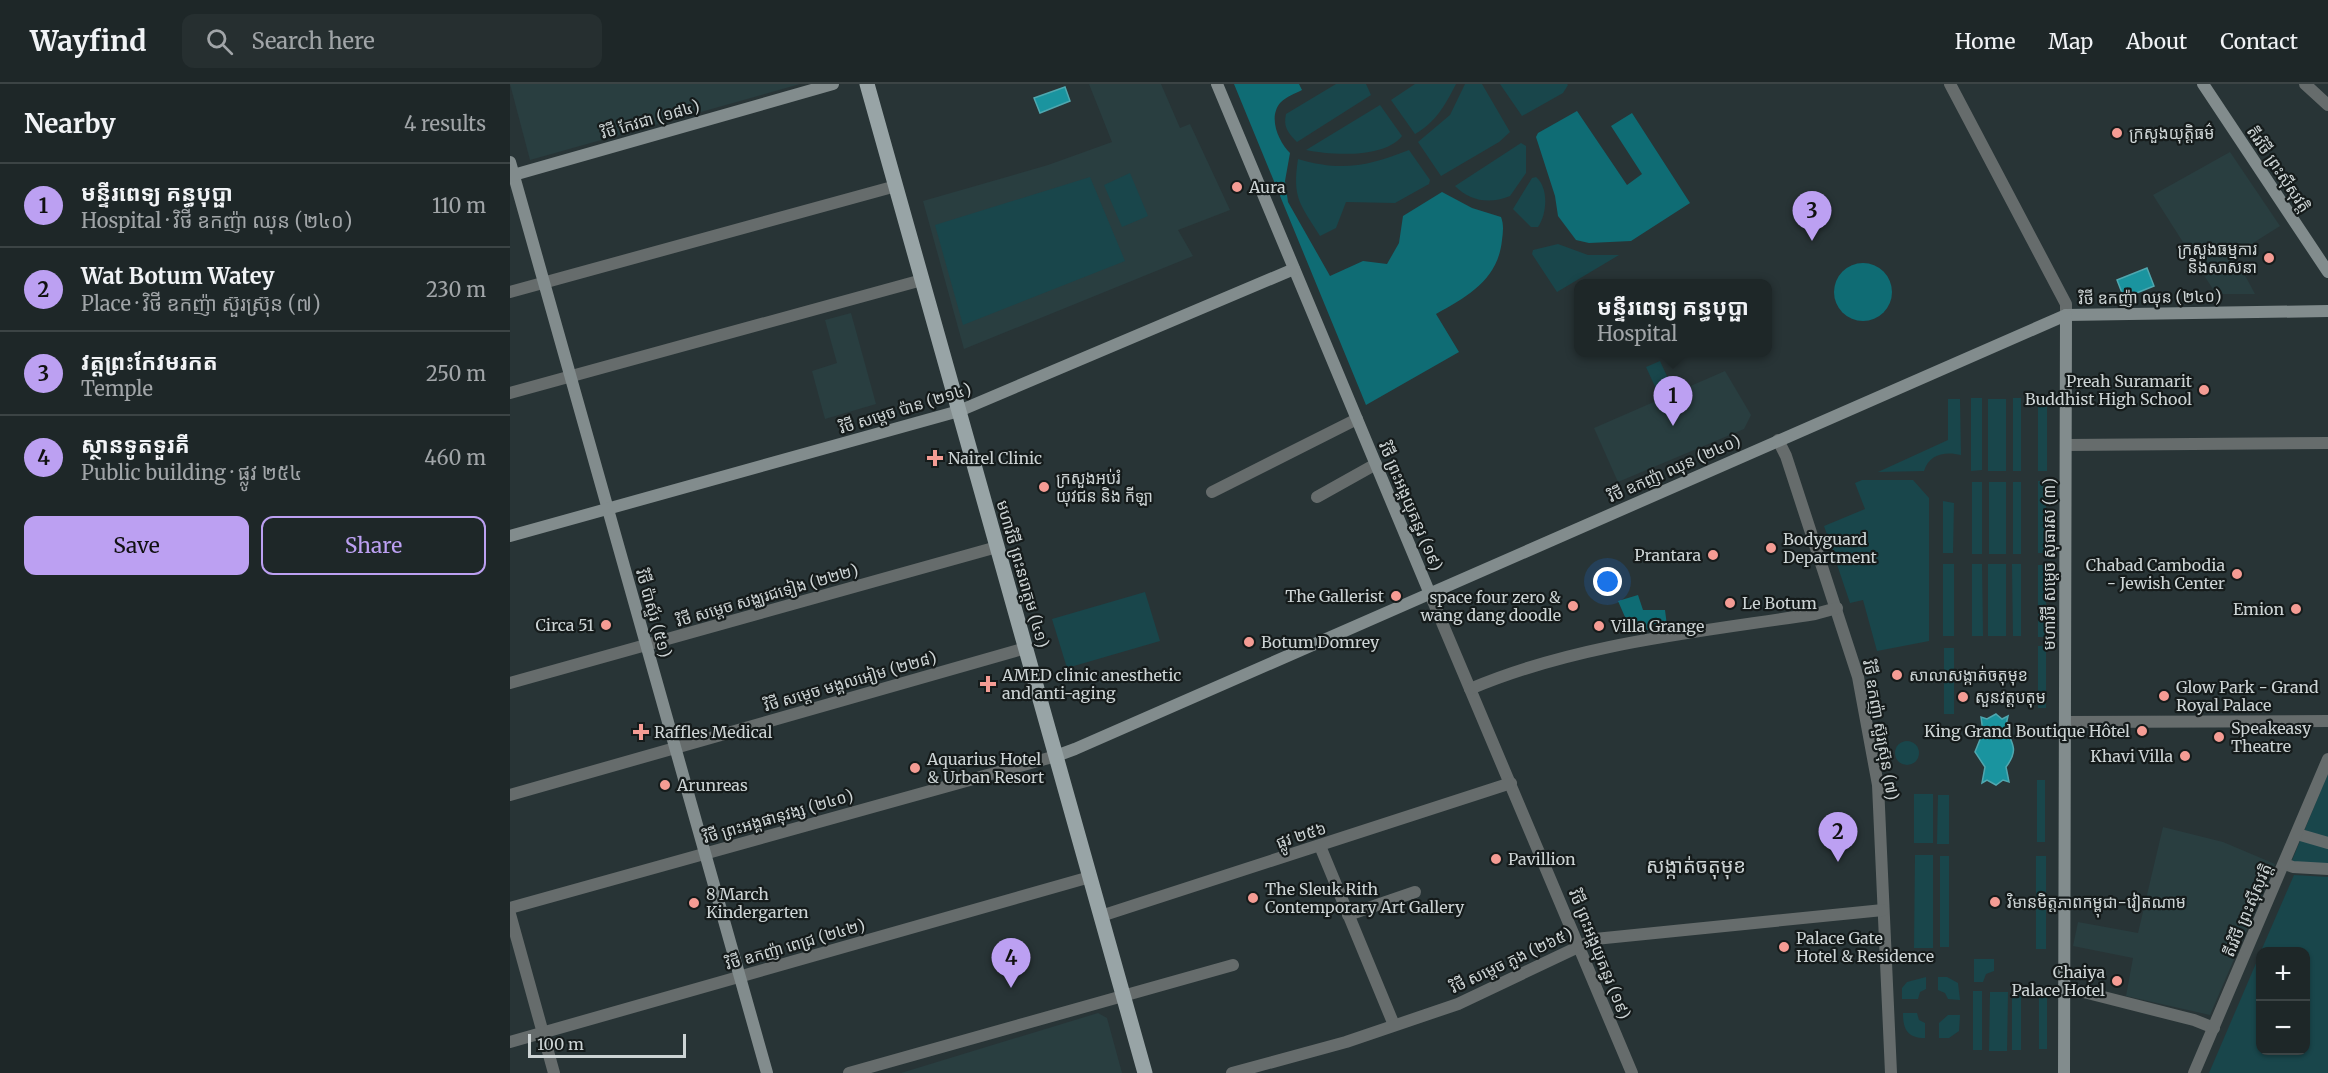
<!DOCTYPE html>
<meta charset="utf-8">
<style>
:root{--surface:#1e2728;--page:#262f30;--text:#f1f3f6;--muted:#a1a5a8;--line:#3c4445;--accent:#bca0f2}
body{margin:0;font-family:Merriweather,"Noto Sans Khmer",serif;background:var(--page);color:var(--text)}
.controls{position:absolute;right:18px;bottom:18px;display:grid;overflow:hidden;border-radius:12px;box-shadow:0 2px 4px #0004}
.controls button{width:54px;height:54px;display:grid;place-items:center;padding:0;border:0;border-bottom:2px solid var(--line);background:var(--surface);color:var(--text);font:30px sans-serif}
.scale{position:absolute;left:18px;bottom:15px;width:158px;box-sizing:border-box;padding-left:6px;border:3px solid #cdd4d5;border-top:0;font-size:16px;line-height:21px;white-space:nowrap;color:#cdd4d5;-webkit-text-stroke:4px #151b1b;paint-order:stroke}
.you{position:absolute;left:1098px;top:498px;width:21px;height:21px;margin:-15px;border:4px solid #fff;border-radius:50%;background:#1a73e8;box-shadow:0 0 0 9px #1a73e833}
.badge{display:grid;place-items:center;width:39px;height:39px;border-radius:50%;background:var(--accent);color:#111;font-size:20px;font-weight:700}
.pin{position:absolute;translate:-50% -50px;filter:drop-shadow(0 2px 3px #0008)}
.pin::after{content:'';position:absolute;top:32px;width:21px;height:18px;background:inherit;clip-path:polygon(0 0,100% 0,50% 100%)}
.popup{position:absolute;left:1064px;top:195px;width:198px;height:78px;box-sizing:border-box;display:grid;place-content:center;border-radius:12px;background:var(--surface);filter:drop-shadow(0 2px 4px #0005);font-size:20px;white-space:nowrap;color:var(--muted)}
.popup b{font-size:22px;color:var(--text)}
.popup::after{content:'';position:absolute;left:50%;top:100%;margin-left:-12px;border:12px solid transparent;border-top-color:var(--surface)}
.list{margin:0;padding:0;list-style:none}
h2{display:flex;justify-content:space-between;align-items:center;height:78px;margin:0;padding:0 24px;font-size:26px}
h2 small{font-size:20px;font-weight:400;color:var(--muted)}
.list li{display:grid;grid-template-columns:39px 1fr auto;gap:18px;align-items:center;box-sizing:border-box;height:84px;padding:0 24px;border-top:2px solid var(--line)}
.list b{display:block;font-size:22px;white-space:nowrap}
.list p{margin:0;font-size:20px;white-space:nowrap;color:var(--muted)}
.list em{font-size:20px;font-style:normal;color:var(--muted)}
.actions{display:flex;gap:12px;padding:18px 24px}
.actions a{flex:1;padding:14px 0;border:2px solid var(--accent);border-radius:12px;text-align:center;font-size:21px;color:var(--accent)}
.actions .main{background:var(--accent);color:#111}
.icon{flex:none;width:33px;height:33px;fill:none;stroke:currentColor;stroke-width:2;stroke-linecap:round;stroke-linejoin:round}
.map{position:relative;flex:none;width:1818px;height:989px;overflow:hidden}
header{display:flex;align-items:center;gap:36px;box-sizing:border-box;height:84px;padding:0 30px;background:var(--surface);border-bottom:2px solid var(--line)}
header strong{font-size:28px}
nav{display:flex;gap:33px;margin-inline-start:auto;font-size:21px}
.search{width:420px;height:54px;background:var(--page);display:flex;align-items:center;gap:15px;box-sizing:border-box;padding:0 21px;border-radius:12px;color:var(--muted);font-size:22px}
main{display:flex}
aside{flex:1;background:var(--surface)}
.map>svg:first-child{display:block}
.built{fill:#293e40}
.green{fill:#19464b}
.forest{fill:#0f6c74}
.water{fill:#1a949f;stroke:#50a7af;stroke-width:1.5}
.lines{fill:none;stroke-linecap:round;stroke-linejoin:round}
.street{stroke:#666c6c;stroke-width:12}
.secondary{stroke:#828c8d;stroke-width:12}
.primary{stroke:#98a4a6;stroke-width:15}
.poi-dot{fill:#f59c94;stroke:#151b1b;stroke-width:2}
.labels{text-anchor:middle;stroke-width:4.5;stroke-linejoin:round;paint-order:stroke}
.street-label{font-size:16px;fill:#cdd4d5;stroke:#151b1b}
.poi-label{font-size:16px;fill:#cdd4d5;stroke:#151b1b;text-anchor:start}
.quarter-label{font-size:20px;fill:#cdd4d5;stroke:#151b1b}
</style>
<header>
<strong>Wayfind</strong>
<div class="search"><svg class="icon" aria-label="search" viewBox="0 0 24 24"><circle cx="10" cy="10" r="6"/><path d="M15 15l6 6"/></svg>Search here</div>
<nav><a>Home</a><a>Map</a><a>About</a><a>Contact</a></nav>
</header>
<main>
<aside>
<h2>Nearby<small>4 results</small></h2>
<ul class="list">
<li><span class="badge">1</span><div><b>មន្ទីរពេទ្យ គន្ធបុប្ផា</b><p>Hospital · វិថី ឧកញ៉ា ឈុន (២៤០)</p></div><em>110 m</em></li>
<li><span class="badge">2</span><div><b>Wat Botum Watey</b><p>Place · វិថី ឧកញ៉ា ស៊ួរស៊្រុន (៧)</p></div><em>230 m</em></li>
<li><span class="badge">3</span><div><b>វត្តព្រះកែវមរកត</b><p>Temple</p></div><em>250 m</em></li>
<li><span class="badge">4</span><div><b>ស្ថានទូតទួរគី</b><p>Public building · ផ្លូវ ២៥៤</p></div><em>460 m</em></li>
</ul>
<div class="actions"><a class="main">Save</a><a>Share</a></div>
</aside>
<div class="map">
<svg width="1818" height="989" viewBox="0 0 1818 989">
<rect width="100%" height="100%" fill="#283436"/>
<g class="built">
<polygon points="0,0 290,0 20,76"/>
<polygon points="579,0 651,0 670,44 680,40 720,126 668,146 683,172 454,265 413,117 538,81 602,58"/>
<polygon points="1720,68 1770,142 1724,171 1745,210 1706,210 1643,111"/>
<polygon points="341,229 366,320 315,335 302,287 327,279 315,236"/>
<polygon points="1215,287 1241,331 1234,345 1108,398 1084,344"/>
<polygon points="1653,743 1713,758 1765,780 1700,931 1616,912 1623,874 1563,862 1568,838 1628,849"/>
<polygon points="588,929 597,934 612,989 391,989"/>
</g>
<g class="green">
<path d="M826 0H856L861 11 787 58C778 49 773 43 776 30Z"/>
<path d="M905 0H946C935 21 926 38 905 50L881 16Z"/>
<polygon points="955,0 972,0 1000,48 989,58 931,92 908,58 940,31"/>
<polygon points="990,0 1057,0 1058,1 1053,9 1012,32"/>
<path d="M870 21 892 52C874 75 820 71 796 66Z"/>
<path d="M1011 59 1016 62V89L1000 112C980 120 961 118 945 102Z"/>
<path d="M899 66 920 96 919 100 885 119 836 118 826 144 810 152C790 120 782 114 788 75 832 88 858 82 899 66Z"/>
<polygon points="620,89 638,132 612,143 594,101"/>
<polygon points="580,93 615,177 453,241 425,141"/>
<path d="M1026 93C1039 104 1037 130 1028 143H1021L1003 125 1022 94Z"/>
<polygon points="1048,160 1078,171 1109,171 1047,208 1022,170 1023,166"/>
<polygon points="1150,277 1162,303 1148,309 1136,283"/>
<polygon points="1461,314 1472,314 1472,386 1461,387"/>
<rect x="1503" y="314" width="8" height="73"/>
<path d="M1438 315H1450L1451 371C1435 367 1419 370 1414 387L1368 388 1438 356Z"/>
<rect x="1478" y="315" width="18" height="72"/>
<rect x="1528" y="315" width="9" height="72"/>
<polygon points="1352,396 1403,396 1419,414 1419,557 1367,567 1353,516 1340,519 1314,442 1355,425 1345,399"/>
<rect x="1528" y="397" width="8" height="72"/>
<rect x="1462" y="398" width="10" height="72"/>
<rect x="1479" y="398" width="17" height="72"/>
<rect x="1503" y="398" width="8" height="72"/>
<polygon points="1433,417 1444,419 1443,469 1433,469"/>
<rect x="1433" y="480" width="11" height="72"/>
<polygon points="1462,480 1472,480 1473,552 1462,552"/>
<rect x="1478" y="480" width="18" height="72"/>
<polygon points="1502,480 1511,480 1511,552 1503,552"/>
<rect x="1528" y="481" width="8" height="72"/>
<polygon points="635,508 650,557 557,584 542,535"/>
<rect x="1528" y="562" width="8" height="62"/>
<rect x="1434" y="564" width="10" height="66"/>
<circle cx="1397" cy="669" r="12"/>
<polygon points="1818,689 1818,789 1778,786"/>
<rect x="1527" y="696" width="8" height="62"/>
<rect x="1404" y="710" width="19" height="49"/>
<polygon points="1428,711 1439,711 1439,760 1427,760"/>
<polygon points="1405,771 1423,771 1423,864 1404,864"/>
<rect x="1430" y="772" width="9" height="91"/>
<rect x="1526" y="772" width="10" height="93"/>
<polygon points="1784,791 1818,793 1818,989 1699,989 1750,870 1750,966 1796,966 1796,868 1751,867"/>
<polygon points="1464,875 1484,875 1484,887 1476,890 1473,898 1464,898"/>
<polygon points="1416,893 1416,905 1410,908 1408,915 1392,915 1392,904 1397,898"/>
<polygon points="1428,893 1437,893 1448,899 1450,916 1438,915 1435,909 1428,906"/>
<rect x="1463" y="907" width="9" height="59"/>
<rect x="1502" y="907" width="9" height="59"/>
<polygon points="1480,908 1498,908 1497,967 1479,967"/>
<rect x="1529" y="908" width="8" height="57"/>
<path d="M1393 929H1407L1409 936 1415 939V954C1397 954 1393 945 1393 929Z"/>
<polygon points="1438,931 1450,931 1449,947 1439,954 1429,954 1429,939"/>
</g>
<g class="forest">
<path d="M724 0H789L792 6C786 9 776 13 771 18 757 33 769 58 780 69L775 97 778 118 820 192 853 177 877 180 889 159 893 132 932 108 962 124 991 133C994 141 993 148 992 156 988 196 958 212 926 230L949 268 856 321Z"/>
<polygon points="1067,27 1117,101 1132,90 1101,42 1122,29 1180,119 1121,157 1079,159 1066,156 1048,132 1045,112 1026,53 1028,49"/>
<circle cx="1353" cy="208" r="29"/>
<polygon points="1128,511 1133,526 1155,526 1157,542 1122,549 1108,517"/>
</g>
<g class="water">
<polygon points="555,3 560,17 530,29 524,14"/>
<polygon points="1637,184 1644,202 1614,214 1607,196"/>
<path d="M1486 630 1492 635 1498 632C1491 656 1515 658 1496 683L1499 698 1493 696 1486 701 1477 696 1472 699 1475 683 1465 668 1473 648 1471 633 1477 635Z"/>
</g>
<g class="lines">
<g class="street">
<polyline points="1440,0 1556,220 1556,231"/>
<polyline points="1795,0 1818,21"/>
<polyline points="0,208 386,102"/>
<polyline points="0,309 412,196"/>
<polyline points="1268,356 1276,372 1348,593 1368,701 1381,989"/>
<polyline points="1556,361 1818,359"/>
<polyline points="702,408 847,335"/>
<polyline points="807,413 866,380"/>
<polyline points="920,510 1122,989"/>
<polyline points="0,599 487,463"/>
<path d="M960 605C1068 559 1190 548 1305 530L1327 524"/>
<polyline points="1555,638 1818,637"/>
<polyline points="0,711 516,564"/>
<polyline points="1787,750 1818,759"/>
<polyline points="810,762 884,941"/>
<polyline points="1775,780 1783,783 1818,785"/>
<polyline points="0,824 546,672"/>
<polyline points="0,830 44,989"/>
<polyline points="838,831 905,808"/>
<polyline points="591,832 1001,699"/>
<polyline points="1554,903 1684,936 1704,944"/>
<polyline points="0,958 580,793"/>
<polyline points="339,989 723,881"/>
<polyline points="722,989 836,958 948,920 1085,855 1373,826"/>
<polyline points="1684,989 1818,675"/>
</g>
<g class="secondary">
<polyline points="707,0 920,510"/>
<polyline points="1693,0 1818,188"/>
<polyline points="0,78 257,989"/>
<polyline points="0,92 323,0"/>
<polyline points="0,452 449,327 784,185"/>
<polyline points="546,672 565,665 1556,231 1818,227"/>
<polyline points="1554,989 1556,231"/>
</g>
<polyline class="primary" points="357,0 635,989"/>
</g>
<g class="poi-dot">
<circle cx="1607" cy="49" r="6"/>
<circle cx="727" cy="103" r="6"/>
<circle cx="1759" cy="174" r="6"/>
<circle cx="1694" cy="306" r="6"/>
<path d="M422 365h6v6h6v6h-6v6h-6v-6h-6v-6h6z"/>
<circle cx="534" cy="403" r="6"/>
<circle cx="1261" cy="464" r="6"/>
<circle cx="1203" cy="471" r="6"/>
<circle cx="1727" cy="490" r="6"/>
<circle cx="886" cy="512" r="6"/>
<circle cx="1220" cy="519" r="6"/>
<circle cx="1063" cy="522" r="6"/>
<circle cx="1786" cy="525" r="6"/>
<circle cx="96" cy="541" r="6"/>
<circle cx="1089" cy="542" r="6"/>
<circle cx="739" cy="558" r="6"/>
<circle cx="1387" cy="591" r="6"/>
<path d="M475 591h6v6h6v6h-6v6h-6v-6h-6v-6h6z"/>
<circle cx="1654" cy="612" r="6"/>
<circle cx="1453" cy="613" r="6"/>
<circle cx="1632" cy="647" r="6"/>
<path d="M128 639h6v6h6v6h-6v6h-6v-6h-6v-6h6z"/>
<circle cx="1709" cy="653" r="6"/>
<circle cx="1675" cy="672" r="6"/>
<circle cx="405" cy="684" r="6"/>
<circle cx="155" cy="701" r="6"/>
<circle cx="986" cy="775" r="6"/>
<circle cx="743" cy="814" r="6"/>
<circle cx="1485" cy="818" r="6"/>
<circle cx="184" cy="819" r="6"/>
<circle cx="1274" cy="863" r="6"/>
<circle cx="1607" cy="897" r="6"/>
</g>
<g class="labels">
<g class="street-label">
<text transform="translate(140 35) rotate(-16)" y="6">វិថី កែវជា (១៨៤)</text>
<text transform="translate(1769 85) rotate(56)" y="6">តីរវិថី ព្រះស៊ីសុវត្តិ</text>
<text transform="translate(1640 213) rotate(-1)" y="6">វិថី ឧកញ៉ា ឈុន (២៤០)</text>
<text transform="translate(395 324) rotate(-17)" y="6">វិថី សម្តេច ប៉ាន (២១៤)</text>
<text transform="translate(1164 384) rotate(-24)" y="6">វិថី ឧកញ៉ា ឈុន (២៤០)</text>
<text transform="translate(901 422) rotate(67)" y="6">វិថី ព្រះអង្គយុគន្ធរ (១៩)</text>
<text transform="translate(1539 480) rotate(-90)" y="6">មហាវិថី សម្តេច សុធារស (៣)</text>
<text transform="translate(513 490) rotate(74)" y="6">មហាវិថី ព្រះនរោត្តម (៤១)</text>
<text transform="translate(257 511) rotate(-16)" y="6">វិថី សម្តេច សង្ឈរជទៀង (២២២)</text>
<text transform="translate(144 529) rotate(74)" y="6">វិថី ប៉ាស្ទ័រ (៥១)</text>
<text transform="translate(340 597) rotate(-16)" y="6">វិថី សម្តេច មង្គលអៀម (២២៨)</text>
<text transform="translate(1371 646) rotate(80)" y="6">វិថី ឧកញ៉ា ស៊ួរស៊្រុន (៧)</text>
<text transform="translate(268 732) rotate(-16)" y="6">វិថី ព្រះអង្គផានុវង្ស (២៤០)</text>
<text transform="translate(791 751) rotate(-18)" y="6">ផ្លូវ ២៥៦</text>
<text transform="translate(1737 826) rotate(-67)" y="6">តីរវិថី ព្រះស៊ីសុវត្តិ</text>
<text transform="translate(285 860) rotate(-16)" y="6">វិថី ឧកញ៉ា ពេជ្រ (២៤២)</text>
<text transform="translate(1090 870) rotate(68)" y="6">វិថី ព្រះអង្គយុគន្ធរ (១៩)</text>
<text transform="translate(1001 876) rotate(-25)" y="6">វិថី សម្តេច ភួង (២៦៥)</text>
</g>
<g class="poi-label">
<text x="1619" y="55">ក្រសួងយុត្ដិធម៌</text>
<text x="739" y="109">Aura</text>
<text x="1747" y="171" text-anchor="end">ក្រសួងធម្មការ<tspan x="1747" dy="18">និងសាសនា</tspan></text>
<text x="1682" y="303" text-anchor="end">Preah Suramarit<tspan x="1682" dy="18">Buddhist High School</tspan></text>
<text x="438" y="380">Nairel Clinic</text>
<text x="546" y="400">ក្រសួងអប់រំ<tspan x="546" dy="18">យុវជន និង កីឡា</tspan></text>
<text x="1273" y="461">Bodyguard<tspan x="1273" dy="18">Department</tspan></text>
<text x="1191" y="477" text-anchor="end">Prantara</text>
<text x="1715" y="487" text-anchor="end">Chabad Cambodia<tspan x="1715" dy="18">- Jewish Center</tspan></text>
<text x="874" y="518" text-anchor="end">The Gallerist</text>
<text x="1051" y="519" text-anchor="end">space four zero &amp;<tspan x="1051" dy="18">wang dang doodle</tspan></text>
<text x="1232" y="525">Le Botum</text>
<text x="1774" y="531" text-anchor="end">Emion</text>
<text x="84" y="547" text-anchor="end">Circa 51</text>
<text x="1101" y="548">Villa Grange</text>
<text x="751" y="564">Botum Domrey</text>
<text x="492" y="597">AMED clinic anesthetic<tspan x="492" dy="18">and anti-aging</tspan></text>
<text x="1399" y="597">សាលាសង្កាត់ចតុមុខ</text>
<text x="1666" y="609">Glow Park - Grand<tspan x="1666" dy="18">Royal Palace</tspan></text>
<text x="1465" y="619">សួនវត្តបតុម</text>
<text x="1721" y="650">Speakeasy<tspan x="1721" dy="18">Theatre</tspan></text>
<text x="1620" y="653" text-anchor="end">King Grand Boutique Hôtel</text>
<text x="144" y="654">Raffles Medical</text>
<text x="1663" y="678" text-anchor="end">Khavi Villa</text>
<text x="417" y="681">Aquarius Hotel<tspan x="417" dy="18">&amp; Urban Resort</tspan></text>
<text x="167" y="707">Arunreas</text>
<text x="998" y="781">Pavillion</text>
<text x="755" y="811">The Sleuk Rith<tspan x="755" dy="18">Contemporary Art Gallery</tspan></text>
<text x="196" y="816">8 March<tspan x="196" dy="18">Kindergarten</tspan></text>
<text x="1497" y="824">វិមានមិត្តភាពកម្ពុជា-វៀតណាម</text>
<text x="1286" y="860">Palace Gate<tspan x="1286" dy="18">Hotel &amp; Residence</tspan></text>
<text x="1595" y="894" text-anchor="end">Chaiya<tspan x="1595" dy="18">Palace Hotel</tspan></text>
</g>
<g class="quarter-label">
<text x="1186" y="789">សង្កាត់ចតុមុខ</text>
</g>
</g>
</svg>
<div class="controls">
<button>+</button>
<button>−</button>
</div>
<div class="scale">100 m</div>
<div class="you"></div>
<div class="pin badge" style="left:1163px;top:342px">1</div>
<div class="popup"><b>មន្ទីរពេទ្យ គន្ធបុប្ផា</b>Hospital</div>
<div class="pin badge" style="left:1328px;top:778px">2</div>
<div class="pin badge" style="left:1302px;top:157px">3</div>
<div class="pin badge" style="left:501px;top:904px">4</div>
</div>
</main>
